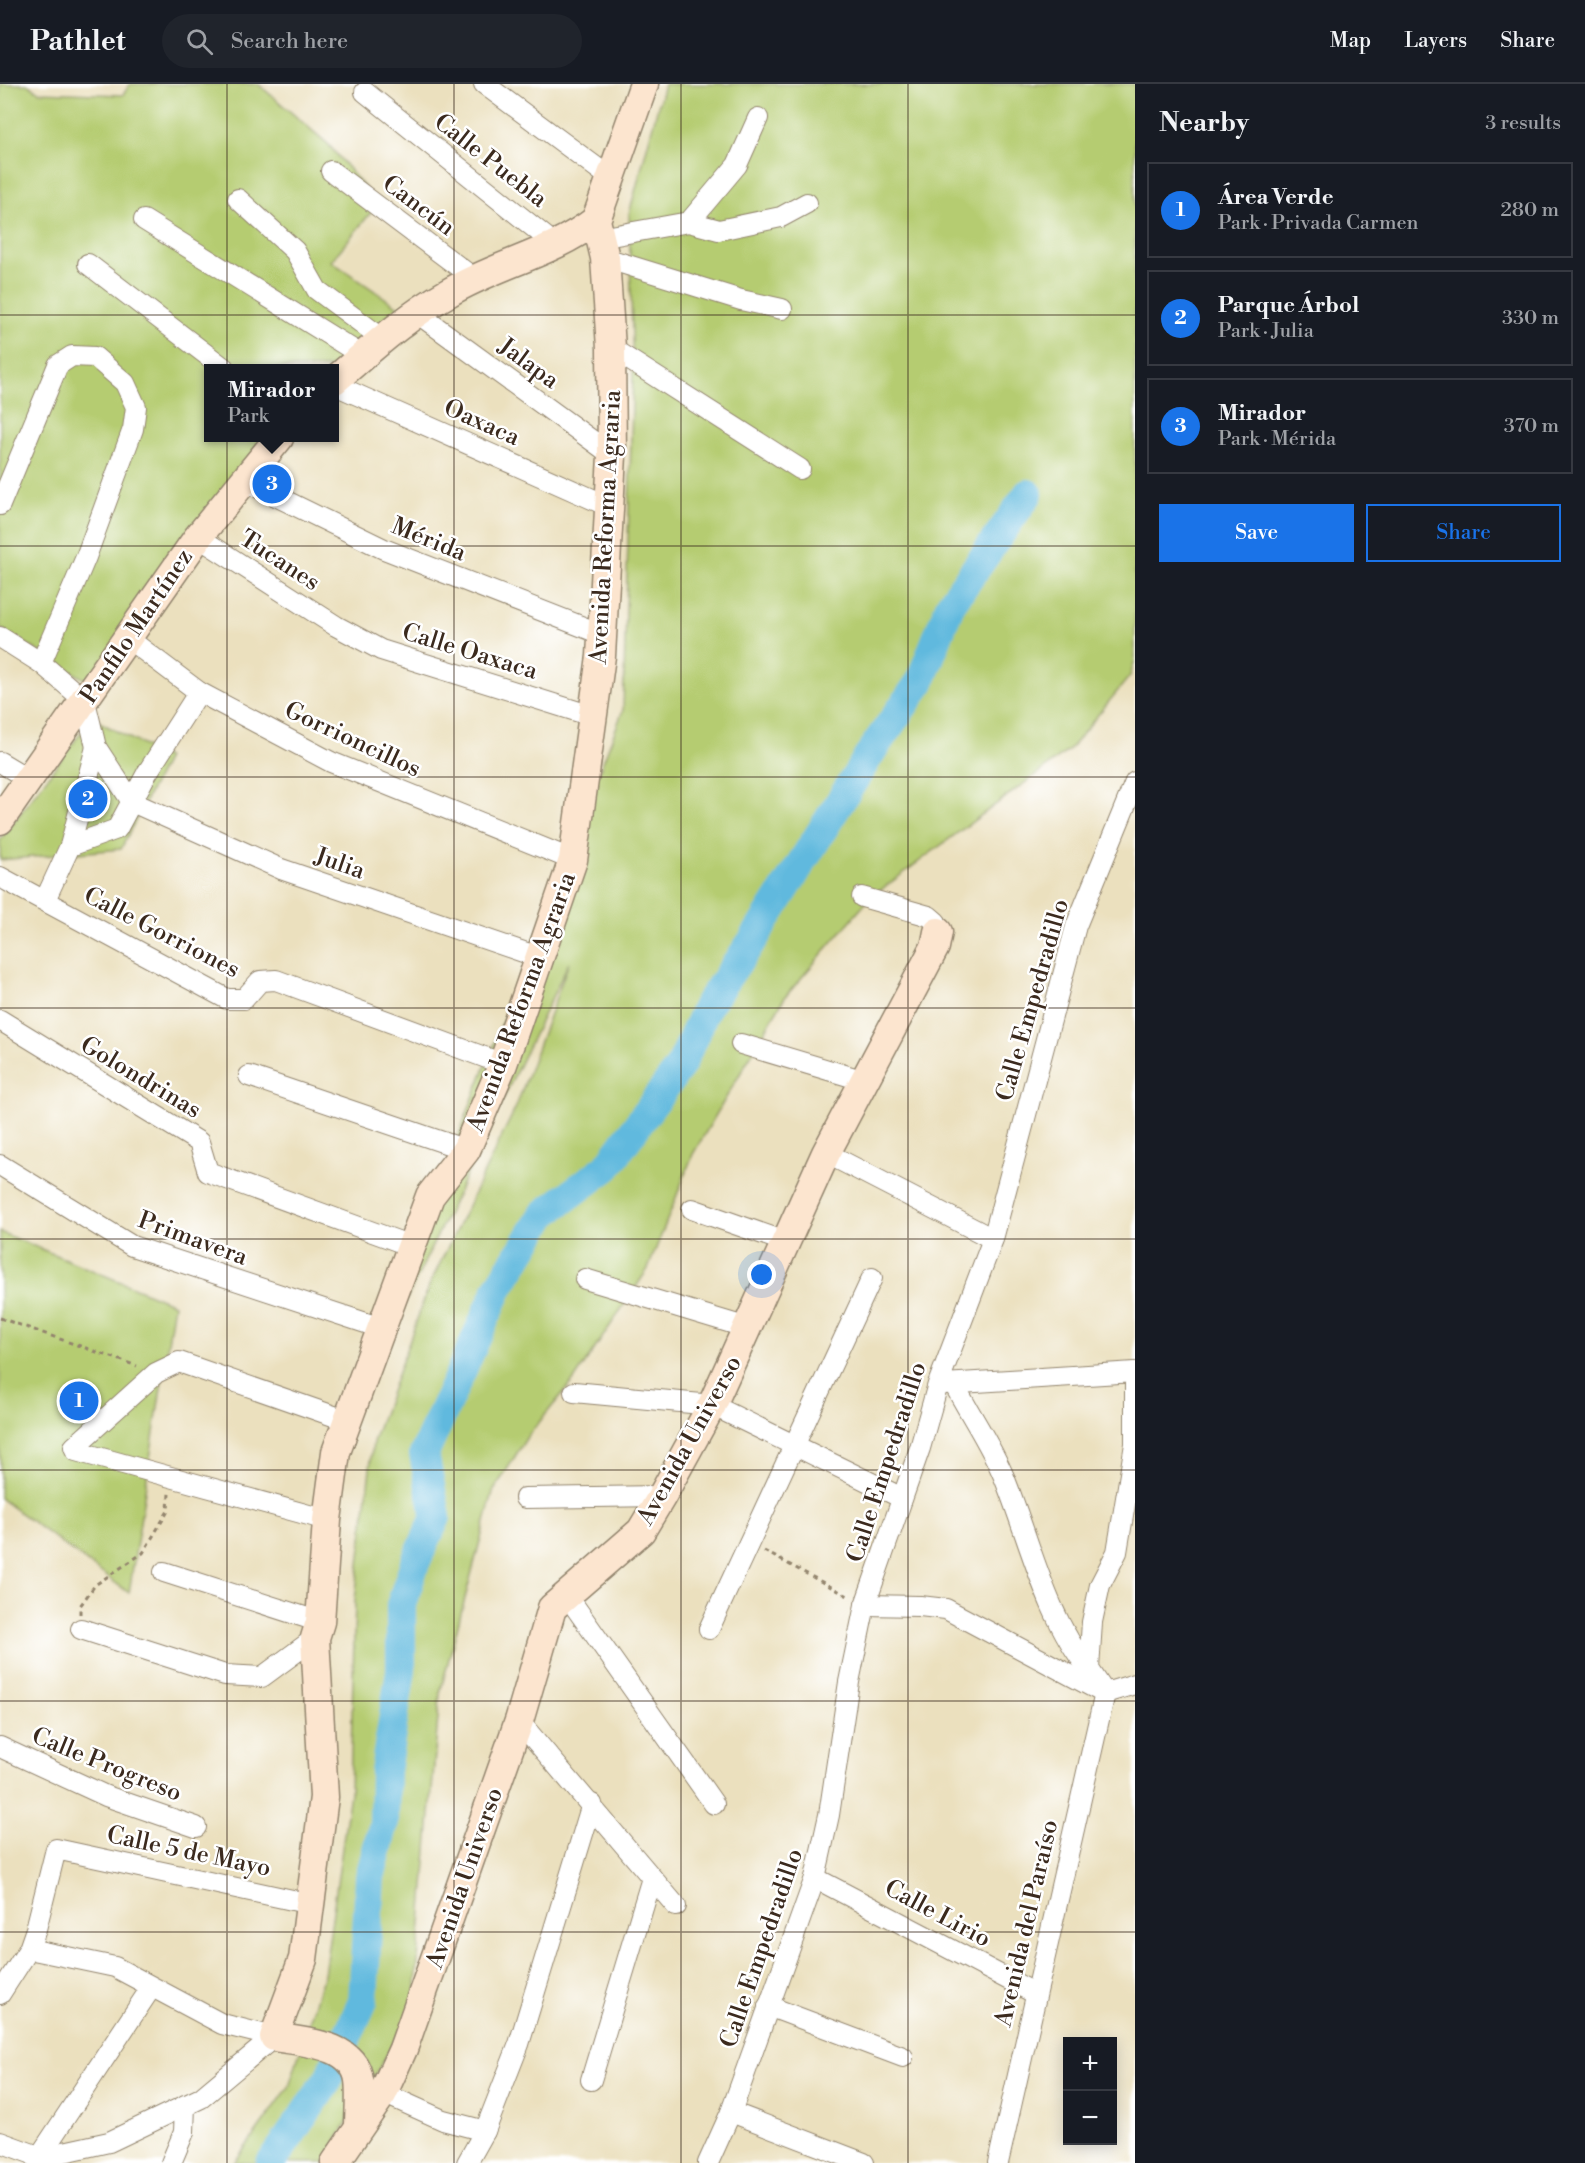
<!DOCTYPE html>
<meta charset="utf-8">
<style>
:root{--surface:#171b24;--page:#20242c;--text:#f1f3f6;--muted:#9ea1a6;--line:#363941;--accent:#1a73e8}
body{margin:0;font-family:"Libre Bodoni",serif;background:var(--page);color:var(--text)}
.controls{position:absolute;right:18px;bottom:18px;display:grid;overflow:hidden;border-radius:0px;box-shadow:0 3px 15px #0003}
.controls button{width:54px;height:54px;display:grid;place-items:center;padding:0;border:0;border-bottom:2px solid var(--line);background:var(--surface);color:var(--text);font:30px sans-serif}
.you{position:absolute;left:762px;top:1191px;width:21px;height:21px;margin:-15px;border:4px solid #fff;border-radius:50%;background:#1a73e8;box-shadow:0 0 0 9px #1a73e833}
.badge{display:grid;place-items:center;width:39px;height:39px;border-radius:50%;background:var(--accent);color:#fff;font-size:20px;font-weight:700}
.pin{position:absolute;translate:-50% -50%;border:3px solid #fff;box-shadow:0 2px 6px #0006}
.popup{position:absolute;left:204px;top:280px;width:135px;height:78px;box-sizing:border-box;display:grid;place-content:center;border-radius:0px;background:var(--surface);filter:drop-shadow(0 2px 4px #0005);font-size:20px;white-space:nowrap;color:var(--muted)}
.popup b{font-size:22px;color:var(--text)}
.popup::after{content:'';position:absolute;left:50%;top:100%;margin-left:-12px;border:12px solid transparent;border-top-color:var(--surface)}
.list{margin:0;padding:0;list-style:none}
h2{display:flex;justify-content:space-between;align-items:center;height:78px;margin:0;padding:0 24px;font-size:26px}
h2 small{font-size:20px;font-weight:400;color:var(--muted)}
.list li{display:grid;grid-template-columns:39px 1fr auto;gap:18px;align-items:center;box-sizing:border-box;height:96px;margin:0 12px 12px;padding:0 12px;border:2px solid var(--line);border-radius:0px}
.list b{display:block;font-size:22px;white-space:nowrap}
.list p{margin:0;font-size:20px;white-space:nowrap;color:var(--muted)}
.list em{font-size:20px;font-style:normal;color:var(--muted)}
.actions{display:flex;gap:12px;padding:18px 24px}
.actions a{flex:1;padding:14px 0;border:2px solid var(--accent);border-radius:0px;text-align:center;font-size:21px;color:var(--accent)}
.actions .main{background:var(--accent);color:#fff}
.icon{flex:none;width:33px;height:33px;fill:none;stroke:currentColor;stroke-width:2;stroke-linecap:round;stroke-linejoin:round}
.map{position:relative;flex:none;width:1135px;height:2079px;overflow:hidden}
header{display:flex;align-items:center;gap:36px;box-sizing:border-box;height:84px;padding:0 30px;background:var(--surface);border-bottom:2px solid var(--line)}
header strong{font-size:28px}
nav{display:flex;gap:33px;margin-inline-start:auto;font-size:21px}
.search{width:420px;height:54px;background:var(--page);display:flex;align-items:center;gap:15px;box-sizing:border-box;padding:0 21px;border-radius:33px;color:var(--muted);font-size:22px}
main{display:flex}
aside{flex:1;background:var(--surface)}
.map>svg:first-child{display:block}
.green{fill:#b5cc71;stroke:#787b48;stroke-width:1.5}
.lines{fill:none;stroke-linecap:round;stroke-linejoin:round}
.river{stroke:#60b9de;stroke-width:30}
.street-casing{stroke:#93856e;stroke-width:22}
.secondary-casing{stroke:#93856e;stroke-width:31}
.path{stroke:#93856e;stroke-width:3;stroke-dasharray:4.5 4.5;stroke-linecap:butt}
.street{stroke:#fff;stroke-width:20}
.secondary{stroke:#fce5cf;stroke-width:28}
.grid{fill:none;stroke:#3b2a1e;stroke-width:1.5;stroke-opacity:0.55}
.labels{text-anchor:middle;stroke-width:5;stroke-linejoin:round;paint-order:stroke}
.street-label{font-size:24px;fill:#3b2a1e;stroke:#fff}
</style>
<header>
<strong>Pathlet</strong>
<div class="search"><svg class="icon" aria-label="search" viewBox="0 0 24 24"><circle cx="10" cy="10" r="6"/><path d="M15 15l6 6"/></svg>Search here</div>
<nav><a>Map</a><a>Layers</a><a>Share</a></nav>
</header>
<main>
<div class="map">
<svg width="1135" height="2079" viewBox="0 0 1135 2079">
<rect width="100%" height="100%" fill="#fff"/>
<filter id="ink" filterUnits="userSpaceOnUse"><feTurbulence type="fractalNoise" baseFrequency=".0167" numOctaves="2"/><feDisplacementMap in="SourceGraphic" scale="12" xChannelSelector="R" yChannelSelector="G"/><feConvolveMatrix kernelMatrix="1 2 1 2 8 2 1 2 1" color-interpolation-filters="sRGB"/></filter>
<filter id="wash" filterUnits="userSpaceOnUse"><feTurbulence type="fractalNoise" baseFrequency=".008" numOctaves="4" result="noise"/><feDisplacementMap in="SourceGraphic" scale="24" xChannelSelector="R" yChannelSelector="G"/><feGaussianBlur stdDeviation="1.35" result="paint"/><feColorMatrix in="noise" values="0 0 0 0 0 0 0 0 0 0 0 0 0 0 0 0 0 1.4 0 .05"/><feComposite in="paint" operator="in"/></filter>
<g filter="url(#wash)">
<rect width="100%" height="100%" fill="#ebe0be"/>
<g class="green">
<polygon points="0,0 27,0 39,8 123,11 130,0 258,0 328,60 378,120 331,177 404,227 334,284 209,284 209,354 271,354 89,598 0,544"/>
<polygon points="664,0 1135,0 1135,576 1130,592 1069,666 870,814 785,913 693,1070 648,1185 574,1296 527,1353 493,1408 440,1609 414,1924 324,2079 234,2079 289,2003 324,1890 350,1709 355,1516 373,1358 429,1202 516,1023 569,878 348,1337 623,626 633,288 629,130"/>
<polygon points="92,634 167,674 121,765 0,776 0,756"/>
<polygon points="0,1148 174,1220 129,1509 0,1414"/>
</g>
<g class="lines">
<polyline class="river" points="271,2079 328,1996 363,1917 370,1793 384,1739 385,1688 401,1586 401,1521 415,1479 436,1433 424,1370 499,1203 544,1130 607,1083 681,981 707,922 753,856 875,662 920,598 950,521 1028,410"/>
</g>
</g>
<g filter="url(#ink)">
<g class="lines">
<defs>
<g id="street">
<polyline points="484,0 612,95"/>
<polyline points="365,8 557,162"/>
<polyline points="331,87 475,195"/>
<polyline points="238,115 295,167 317,206 383,255"/>
<polyline points="144,136 363,272"/>
<polyline points="689,138 719,146 781,133 807,119"/>
<polyline points="600,154 689,138 737,81 758,34"/>
<polyline points="605,174 741,216 782,225"/>
<polyline points="88,180 224,284"/>
<polyline points="417,229 612,371"/>
<polyline points="611,264 800,385"/>
<polyline points="335,301 608,422"/>
<polyline points="243,396 384,465 601,550"/>
<polyline points="0,421 58,281 72,272 95,273 125,299 136,323 133,345 86,473 41,579"/>
<polyline points="198,453 336,542 381,566 592,632"/>
<polyline points="0,553 41,579 85,617 96,663 132,718 281,785 538,873"/>
<polyline points="126,553 199,608 331,678 573,776"/>
<polyline points="0,678 30,696"/>
<polyline points="70,762 117,745 147,689 199,608"/>
<polyline points="0,793 227,915 244,915 260,897 276,896 503,980"/>
<polyline points="862,813 929,832 936,838 938,848"/>
<polyline points="45,816 70,762 96,663"/>
<polyline points="0,936 199,1058 208,1088 411,1162"/>
<polyline points="741,960 865,997"/>
<polyline points="249,992 466,1066"/>
<polyline points="826,1069 993,1155"/>
<polyline points="0,1081 132,1162 381,1244"/>
<polyline points="692,1125 786,1158"/>
<polyline points="585,1195 748,1244"/>
<polyline points="944,1300 1135,1288"/>
<path d="M954 1300C970 1331 991 1361 1004 1393 1029 1454 1046 1533 1089 1585"/>
<polyline points="574,1308 712,1321 902,1414"/>
<polyline points="525,1414 662,1412"/>
<polyline points="327,1436 76,1367 74,1363 156,1289 179,1278 348,1337"/>
<polyline points="164,1488 320,1538"/>
<polyline points="566,1510 714,1720"/>
<polyline points="865,1521 920,1522 946,1525 1102,1608"/>
<polyline points="81,1545 225,1591 262,1593 315,1554"/>
<polyline points="709,1545 872,1194"/>
<polyline points="1105,1609 1089,1585 1092,1538 1100,1501 1117,1468 1135,1360 1135,1288"/>
<polyline points="1105,1609 1135,1600"/>
<polyline points="519,1637 676,1822"/>
<polyline points="0,1663 106,1712 196,1743"/>
<polyline points="815,1794 1036,1910"/>
<polyline points="29,1865 115,1883 222,1940 274,1953"/>
<polyline points="0,1910 29,1865 36,1845 56,1765 311,1820"/>
<polyline points="768,1922 903,1973"/>
<polyline points="591,1996 652,1794"/>
<polyline points="383,2009 443,2036 485,2047"/>
<polyline points="731,2028 864,2079"/>
<polyline points="0,2058 41,2073"/>
<polyline points="41,2073 109,2058 201,2014 274,1953"/>
<polyline points="37,2076 151,1904"/>
<polyline points="171,2079 184,2048 185,2021"/>
<polyline points="467,2079 485,2047 519,1960 592,1720"/>
<polyline points="708,2079 731,2028 815,1794 829,1731 849,1598 865,1521 920,1364 938,1300 993,1155 1076,842 1135,698"/>
<polyline points="998,2079 1105,1609"/>
</g>
<g id="secondary">
<path d="M335 296C371 265 407 232 448 209 496 180 552 170 596 136"/>
<polyline points="0,736 198,453 279,354"/>
<path d="M359 2043C359 2028 361 2011 359 1996 354 1959 303 1958 274 1953L303 1875 324 1713 315 1554 320 1538 327 1436 336 1368 430 1112 466 1066 503 980 573 776 601 572 612 371 611 264 605 174 596 136 644 0"/>
<polyline points="335,2079 383,2009 403,1965 519,1637 552,1524 641,1447 662,1412 712,1321 826,1069 935,863 938,848"/>
</g>
</defs>
<use href="#street" class="street-casing"/>
<use href="#secondary" class="secondary-casing"/>
<g class="path">
<polyline points="0,1234 137,1282"/>
<polyline points="764,1467 850,1513"/>
<polyline points="80,1530 80,1522 95,1501 143,1469 168,1427 169,1409"/>
</g>
<use href="#street" class="street"/>
<use href="#secondary" class="secondary"/>
</g>
</g>
<path class="grid" d="M227 0V2079M454 0V2079M681 0V2079M908 0V2079M0 231H1135M0 462H1135M0 693H1135M0 924H1135M0 1155H1135M0 1386H1135M0 1617H1135M0 1848H1135"/>
<g class="labels">
<g class="street-label">
<text transform="translate(491 76) rotate(38)" y="8">Calle Puebla</text>
<text transform="translate(419 121) rotate(37)" y="8">Cancún</text>
<text transform="translate(529 279) rotate(36)" y="8">Jalapa</text>
<text transform="translate(482 338) rotate(24)" y="8">Oaxaca</text>
<text transform="translate(605 443) rotate(-87)" y="8">Avenida Reforma Agraria</text>
<text transform="translate(429 455) rotate(22)" y="8">Mérida</text>
<text transform="translate(280 476) rotate(33)" y="8">Tucanes</text>
<text transform="translate(136 542) rotate(-56)" y="8">Panfilo Martínez</text>
<text transform="translate(470 567) rotate(17)" y="8">Calle Oaxaca</text>
<text transform="translate(353 655) rotate(25)" y="8">Gorrioncillos</text>
<text transform="translate(340 779) rotate(19)" y="8">Julia</text>
<text transform="translate(162 848) rotate(27)" y="8">Calle Gorriones</text>
<text transform="translate(1032 916) rotate(-74)" y="8">Calle Empedradillo</text>
<text transform="translate(521 918) rotate(-70)" y="8">Avenida Reforma Agraria</text>
<text transform="translate(141 993) rotate(31)" y="8">Golondrinas</text>
<text transform="translate(193 1154) rotate(20)" y="8">Primavera</text>
<text transform="translate(689 1356) rotate(-61)" y="8">Avenida Universo</text>
<text transform="translate(886 1378) rotate(-72)" y="8">Calle Empedradillo</text>
<text transform="translate(107 1680) rotate(22)" y="8">Calle Progreso</text>
<text transform="translate(189 1767) rotate(12)" y="8">Calle 5 de Mayo</text>
<text transform="translate(464 1794) rotate(-71)" y="8">Avenida Universo</text>
<text transform="translate(938 1829) rotate(28)" y="8">Calle Lirio</text>
<text transform="translate(1026 1839) rotate(-77)" y="8">Avenida del Paraíso</text>
<text transform="translate(761 1864) rotate(-71)" y="8">Calle Empedradillo</text>
</g>
</g>
</svg>
<div class="controls">
<button>+</button>
<button>−</button>
</div>
<div class="you"></div>
<div class="pin badge" style="left:79px;top:1317px">1</div>
<div class="pin badge" style="left:88px;top:715px">2</div>
<div class="pin badge" style="left:272px;top:400px">3</div>
<div class="popup"><b>Mirador</b>Park</div>
</div>
<aside>
<h2>Nearby<small>3 results</small></h2>
<ul class="list">
<li><span class="badge">1</span><div><b>Área Verde</b><p>Park · Privada Carmen</p></div><em>280 m</em></li>
<li><span class="badge">2</span><div><b>Parque Árbol</b><p>Park · Julia</p></div><em>330 m</em></li>
<li><span class="badge">3</span><div><b>Mirador</b><p>Park · Mérida</p></div><em>370 m</em></li>
</ul>
<div class="actions"><a class="main">Save</a><a>Share</a></div>
</aside>
</main>
